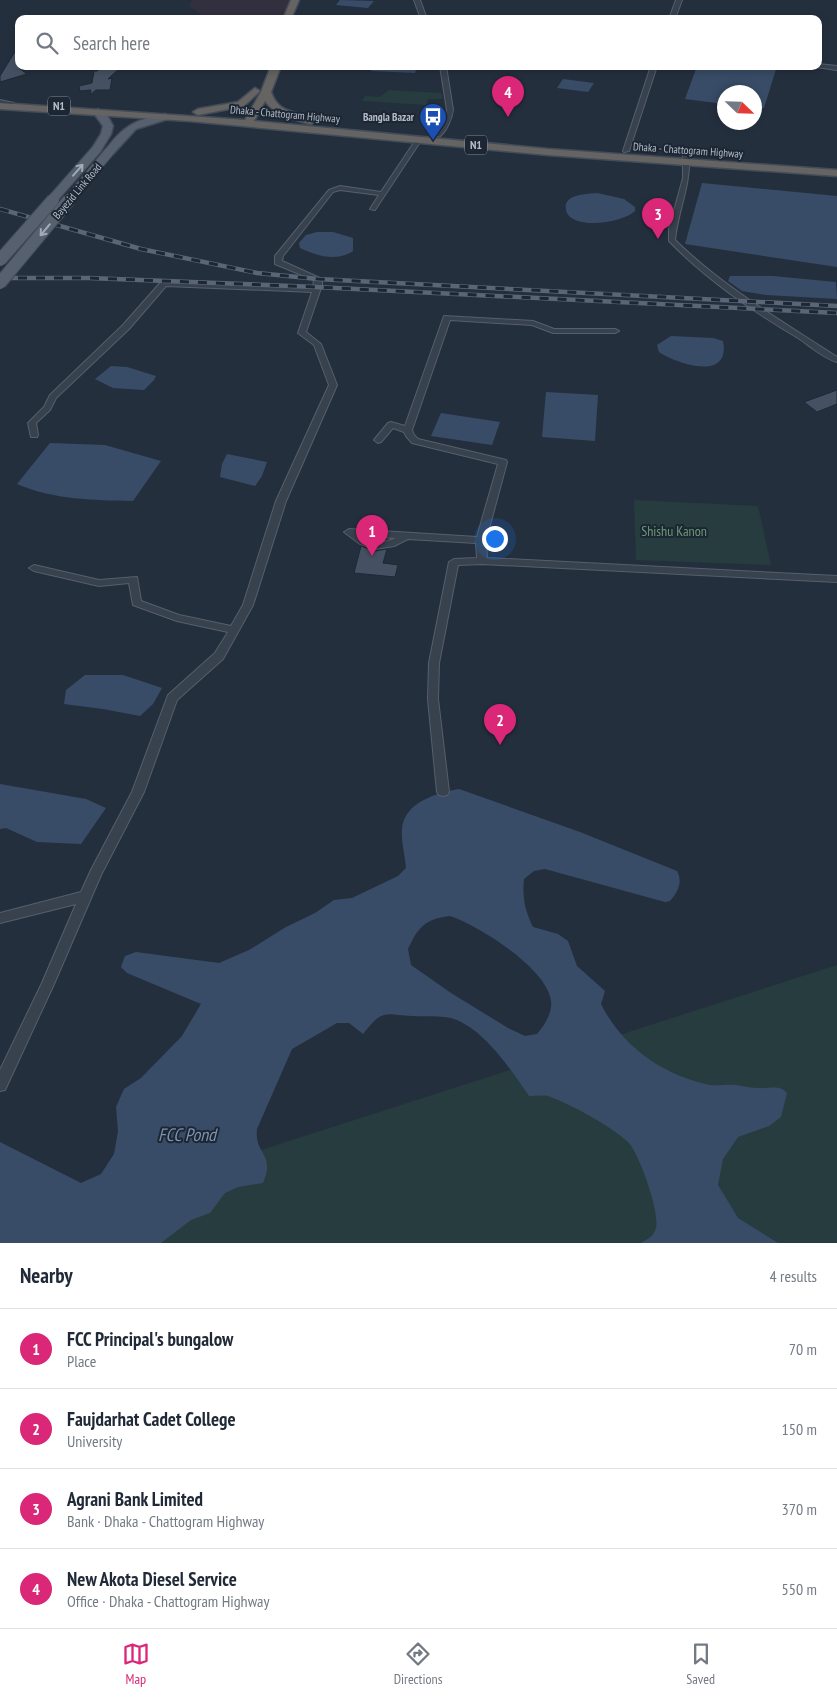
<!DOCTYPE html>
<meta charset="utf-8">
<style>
:root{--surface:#fff;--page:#f6f6f7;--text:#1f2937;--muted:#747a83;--line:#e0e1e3;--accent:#db2777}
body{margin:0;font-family:"PT Sans Narrow",sans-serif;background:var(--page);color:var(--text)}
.compass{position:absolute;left:717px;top:85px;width:45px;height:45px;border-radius:50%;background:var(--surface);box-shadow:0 2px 8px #0003;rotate:113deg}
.you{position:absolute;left:494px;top:538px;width:18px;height:18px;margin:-12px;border:4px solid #fff;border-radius:50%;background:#1a73e8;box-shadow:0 0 0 8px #1a73e833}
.badge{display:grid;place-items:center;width:32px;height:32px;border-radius:50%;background:var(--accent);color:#fff;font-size:16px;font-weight:700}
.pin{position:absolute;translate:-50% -41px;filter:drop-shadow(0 1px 2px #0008)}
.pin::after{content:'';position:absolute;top:26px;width:18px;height:15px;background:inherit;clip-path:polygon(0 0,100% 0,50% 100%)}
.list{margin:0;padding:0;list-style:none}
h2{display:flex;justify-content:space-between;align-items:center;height:65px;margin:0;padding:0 20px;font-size:21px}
h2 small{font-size:16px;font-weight:400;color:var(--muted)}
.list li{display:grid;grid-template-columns:32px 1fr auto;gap:15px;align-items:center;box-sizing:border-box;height:80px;padding:0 20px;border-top:1px solid var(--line)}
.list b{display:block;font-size:19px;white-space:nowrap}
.list p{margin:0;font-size:16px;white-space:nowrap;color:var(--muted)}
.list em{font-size:16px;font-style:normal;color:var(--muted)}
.icon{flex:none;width:28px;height:28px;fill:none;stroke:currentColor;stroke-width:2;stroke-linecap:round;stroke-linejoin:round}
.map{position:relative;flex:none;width:837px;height:1243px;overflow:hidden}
.search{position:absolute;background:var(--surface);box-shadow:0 2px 8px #0003;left:15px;right:15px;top:15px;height:55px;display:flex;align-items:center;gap:12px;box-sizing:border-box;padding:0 18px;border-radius:10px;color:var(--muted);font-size:19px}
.sheet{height:385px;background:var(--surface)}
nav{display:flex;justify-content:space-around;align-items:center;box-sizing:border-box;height:70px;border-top:1px solid var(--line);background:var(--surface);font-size:14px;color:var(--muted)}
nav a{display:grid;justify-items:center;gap:2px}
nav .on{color:var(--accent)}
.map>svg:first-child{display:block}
.medical{fill:#32303f}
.green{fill:#263c3f}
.water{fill:#394c67;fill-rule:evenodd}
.building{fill:#455162;stroke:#1f2835}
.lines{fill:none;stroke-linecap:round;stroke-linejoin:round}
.minor-casing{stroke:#565f6c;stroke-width:2}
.primary-casing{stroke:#414a57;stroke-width:3}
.trunk-casing{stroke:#434c59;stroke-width:3}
.minor{fill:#38414e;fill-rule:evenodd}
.primary{fill:#56606e;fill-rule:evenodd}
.trunk{fill:#656462;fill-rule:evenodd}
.rail-casing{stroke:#5a6575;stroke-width:4.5}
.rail{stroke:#1d2633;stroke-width:3;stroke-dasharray:9;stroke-linecap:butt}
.primary-bridge-far1-casing{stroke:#414a57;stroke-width:11;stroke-linecap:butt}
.primary-bridge-casing{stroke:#414a57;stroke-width:14;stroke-linecap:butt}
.primary-bridge-far1{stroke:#56606e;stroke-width:9}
.primary-bridge{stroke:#56606e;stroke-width:12}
.oneway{stroke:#a1aab7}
.labels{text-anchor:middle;stroke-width:4;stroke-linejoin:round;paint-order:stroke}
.far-street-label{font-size:11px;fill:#b4bcc9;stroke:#1d2633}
.far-poi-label{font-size:11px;font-weight:bold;fill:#b4bcc9;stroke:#1d2633;text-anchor:end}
.shield{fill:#1d2633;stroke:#878f9c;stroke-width:1}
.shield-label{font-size:12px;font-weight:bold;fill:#b4bcc9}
.park-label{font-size:14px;fill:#6b9a76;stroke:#1d2633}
.near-water-label{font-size:18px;font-style:italic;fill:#7c92b1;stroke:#1d2633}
</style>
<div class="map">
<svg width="837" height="1243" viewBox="0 0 837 1243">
<rect width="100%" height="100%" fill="#242f3e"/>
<polygon class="medical" points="192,0 292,0 284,15 280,19 207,19 189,6"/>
<g class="green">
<polygon points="389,90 441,93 443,99 428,99 426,105 362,101 365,96 380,97"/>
<polygon points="634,500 758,506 771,565 636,560"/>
<polygon points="837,965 837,1243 0,1243 0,1234"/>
</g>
<g class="water">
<polygon points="340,0 374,1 368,8 336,5"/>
<polygon points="372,66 417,66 415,73 371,71"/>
<polygon points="697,66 777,66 764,108 755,107 754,92 724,92 724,104 685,99"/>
<polygon points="563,79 594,83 588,92 557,88"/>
<polygon points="702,183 837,196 837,267 685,244"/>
<path d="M597 193 624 199 635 207V211C623 222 583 229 569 216 567 214 566 211 566 209 563 194 588 194 597 193Z"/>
<path d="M317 232H333L353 238V251C337 262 317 256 300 248L299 243 306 235Z"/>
<polygon points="730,276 773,276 836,282 837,299 766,295 742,291 728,281"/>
<path d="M671 336 713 338 723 341C731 382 677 364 659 352L657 345Z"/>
<polygon points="111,366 127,367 156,376 154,380 144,390 113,388 95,379"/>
<polygon points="546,392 598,395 595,441 542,437"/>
<polygon points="441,413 500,422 492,445 431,436"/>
<path d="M50 443 105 445 161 461 133 501C94 500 54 500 17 484Z"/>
<polygon points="227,454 267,462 262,476 255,486 220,477 222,464"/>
<polygon points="85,675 123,675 162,688 153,704 140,716 103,709 64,704 66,690"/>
<polygon points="0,784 86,799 106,808 81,844 37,842 6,828 0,829"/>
<path d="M459 789 580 832 677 871C683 882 678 892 670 901L665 902 545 869 534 871 524 879C522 897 525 911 533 927L558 934 568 941 577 966 605 991 601 1004C622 1046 662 1075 710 1085 718 1086 728 1084 736 1085 744 1086 751 1088 759 1088 770 1089 779 1084 787 1093L781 1117 769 1126 738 1137 723 1159 718 1185 738 1218 778 1243H641C648 1239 654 1236 656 1228 660 1212 639 1153 628 1142 611 1126 570 1104 548 1096 542 1095 535 1096 529 1096 511 1070 485 1030 454 1019 442 1015 425 1017 412 1016 383 1014 383 1009 363 1034L349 1023H337L292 1049 257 1129C254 1155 276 1153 263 1183L238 1187 225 1193 210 1213 191 1220 161 1243H0V1142L81 1183 101 1174 114 1154 118 1131 116 1107 124 1089 141 1078 182 1036 201 1004 127 973 121 967 125 956 136 952 219 963 249 950 286 927 315 913 334 900 352 898 398 876 406 868C405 855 401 841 402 829 404 802 437 793 459 789ZM450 916C478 925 556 973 551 1007 550 1017 543 1027 537 1034L525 1036 508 1028 451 993 411 965 408 949C418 927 425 919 450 916Z"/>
</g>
<g class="building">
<polygon points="19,45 19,68 27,74 0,82 0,76"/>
<polygon points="103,66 122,66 108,79 112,78 110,90 96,90 90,95 91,90 80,91 79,86 92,83 94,71 97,71"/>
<polygon points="837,390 837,404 817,412 804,402"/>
<polygon points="361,546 375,551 387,549 383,563 398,565 395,577 354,573"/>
</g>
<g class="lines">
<defs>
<g id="minor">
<polygon points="414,0 420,0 427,19 421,19"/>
<polygon points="676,0 682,0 675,19 669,19"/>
<polygon points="818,64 837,66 837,70 816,67"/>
<path d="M440 66H446L453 110C452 119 446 132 439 137L436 135 446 116 447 110Z"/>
<polygon points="651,66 657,66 629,151 624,152 623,151"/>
<polygon points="0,100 14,103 11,105 0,104"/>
<polygon points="417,138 422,139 375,210 370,209 379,195 340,190 333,192 283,256 282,261 322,279 322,285 306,332 321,344 337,385 286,501 253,605 223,659 177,700 144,792 101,875 54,984 5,1090 0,1091 0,1070 42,983 76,904 0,923 0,913 81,892 91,870 132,792 168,695 215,653 228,632 177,621 133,605 129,583 99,586 34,571 29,568 34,565 99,580 137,577 141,601 179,615 231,626 243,605 276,501 329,385 314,345 298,333 312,292 166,286 129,329 56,398 50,410 36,423 38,435 37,437 31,437 28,423 44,407 50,395 123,325 161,282 313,288 314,280 275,264 275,256 329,190 340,186 381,192"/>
<path d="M686 153 689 155C691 185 678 210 675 240 723 287 780 320 837 357V362C823 358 810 346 798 338 751 310 707 280 669 241V229L683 178V155Z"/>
<path d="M444 316 533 321 554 329H615L619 331 615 333H553L532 325 450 320 412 430 414 435 418 439 506 460 507 462 486 540 487 558 837 576V582L482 564 458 565 439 663 438 699 449 792 447 795 443 796 439 795 437 792 428 699 429 663 449 562 454 559 477 558 476 543 408 539 394 546 376 549 360 544 344 532 349 529 477 537 498 464 412 443 406 436 404 432 393 428 381 442 378 443 374 440 388 423 391 422 405 426ZM360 536 396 538C382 544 373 544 360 536Z"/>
</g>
<g id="primary">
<polygon points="98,109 107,115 113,126 111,134 100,152 96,153 91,150 101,134 103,126 93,112"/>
<path d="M165 114 170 117 168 119 136 129 113 154 109 155 104 152C123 126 134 120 165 114Z"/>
</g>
<g id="trunk">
<polygon points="291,0 299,0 291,19 283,19"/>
<path d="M271 66H281L271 92C280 118 301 109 316 121L311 124C294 120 276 116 265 101L254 121 548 149 837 170V176L548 155 189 121 0 109V103L245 120 261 92Z"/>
<polygon points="255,88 260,91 244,106 198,115 193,112 198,109 238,102"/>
</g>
</defs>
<use href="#minor" class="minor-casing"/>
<use href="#primary" class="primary-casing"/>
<use href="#trunk" class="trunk-casing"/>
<use href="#minor" class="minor"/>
<use href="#primary" class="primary"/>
<use href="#trunk" class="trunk"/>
<defs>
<g id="rail">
<polyline points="0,209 141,249 257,273 318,279 837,306"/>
<polyline points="0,278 89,278 316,287 837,313"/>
</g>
</defs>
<use href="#rail" class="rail-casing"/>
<use href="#rail" class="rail"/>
<defs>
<g id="primary-bridge-far1">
<polyline points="51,201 96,150"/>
<polyline points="68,201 109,152"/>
</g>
<g id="primary-bridge">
<polyline points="0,260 53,200"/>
<polyline points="0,283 69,200"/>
</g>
</defs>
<use href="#primary-bridge-far1" class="primary-bridge-far1-casing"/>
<use href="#primary-bridge" class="primary-bridge-casing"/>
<use href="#primary-bridge-far1" class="primary-bridge-far1"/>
<use href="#primary-bridge" class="primary-bridge"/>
</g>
<defs><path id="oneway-shaft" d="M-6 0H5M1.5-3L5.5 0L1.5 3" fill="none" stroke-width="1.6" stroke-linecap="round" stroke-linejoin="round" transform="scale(1.25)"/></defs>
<g class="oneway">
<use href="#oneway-shaft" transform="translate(78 170) rotate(-49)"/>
<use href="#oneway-shaft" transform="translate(45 230) rotate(130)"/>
</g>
<defs>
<symbol id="bus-pin" viewBox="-11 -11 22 30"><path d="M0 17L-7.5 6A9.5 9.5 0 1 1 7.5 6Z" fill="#1a4fb4" stroke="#1d2633"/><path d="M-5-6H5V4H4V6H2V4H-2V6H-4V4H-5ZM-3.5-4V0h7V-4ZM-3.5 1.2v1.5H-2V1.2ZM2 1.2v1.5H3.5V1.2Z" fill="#fff"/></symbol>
</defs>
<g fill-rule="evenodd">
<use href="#bus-pin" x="417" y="101" width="32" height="43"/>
</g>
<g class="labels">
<g class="far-street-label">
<text transform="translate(285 114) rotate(5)" y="4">Dhaka - Chattogram Highway</text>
<text transform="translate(688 150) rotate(4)" y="4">Dhaka - Chattogram Highway</text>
<text transform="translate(77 191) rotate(-50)" y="4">Bayezid Link Road</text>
</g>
<g class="far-poi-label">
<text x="414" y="121">Bangla Bazar</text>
</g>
<g class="shield">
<rect x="48" y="96.5" width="22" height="19" rx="4"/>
<rect x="465" y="135.5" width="22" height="19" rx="4"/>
</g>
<g class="shield-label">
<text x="59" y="110">N1</text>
<text x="476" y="149">N1</text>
</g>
<g class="park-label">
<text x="674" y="536">Shishu Kanon</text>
</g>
<g class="near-water-label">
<text x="187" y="1141">FCC Pond</text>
</g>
</g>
</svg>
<svg class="compass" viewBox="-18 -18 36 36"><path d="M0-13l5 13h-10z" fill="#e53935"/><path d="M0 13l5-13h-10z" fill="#747a83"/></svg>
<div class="you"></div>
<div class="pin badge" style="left:372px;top:556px">1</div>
<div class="pin badge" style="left:500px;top:745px">2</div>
<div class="pin badge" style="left:658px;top:239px">3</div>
<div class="pin badge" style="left:508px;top:117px">4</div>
<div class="search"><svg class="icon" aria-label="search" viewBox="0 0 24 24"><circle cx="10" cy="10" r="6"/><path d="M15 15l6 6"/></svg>Search here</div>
</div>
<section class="sheet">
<h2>Nearby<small>4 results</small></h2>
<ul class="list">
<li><span class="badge">1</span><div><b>FCC Principal's bungalow</b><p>Place</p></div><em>70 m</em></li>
<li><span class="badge">2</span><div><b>Faujdarhat Cadet College</b><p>University</p></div><em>150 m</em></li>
<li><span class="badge">3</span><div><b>Agrani Bank Limited</b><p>Bank · Dhaka - Chattogram Highway</p></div><em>370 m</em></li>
<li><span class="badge">4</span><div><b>New Akota Diesel Service</b><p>Office · Dhaka - Chattogram Highway</p></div><em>550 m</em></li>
</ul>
</section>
<nav>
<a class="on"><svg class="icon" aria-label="map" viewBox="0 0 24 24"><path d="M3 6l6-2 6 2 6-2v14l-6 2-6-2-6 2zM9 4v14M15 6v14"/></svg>Map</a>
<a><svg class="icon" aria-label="directions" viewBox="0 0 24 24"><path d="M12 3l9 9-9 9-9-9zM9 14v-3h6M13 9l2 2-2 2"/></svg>Directions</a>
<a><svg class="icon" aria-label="saved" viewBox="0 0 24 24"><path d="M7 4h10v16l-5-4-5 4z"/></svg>Saved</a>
</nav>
